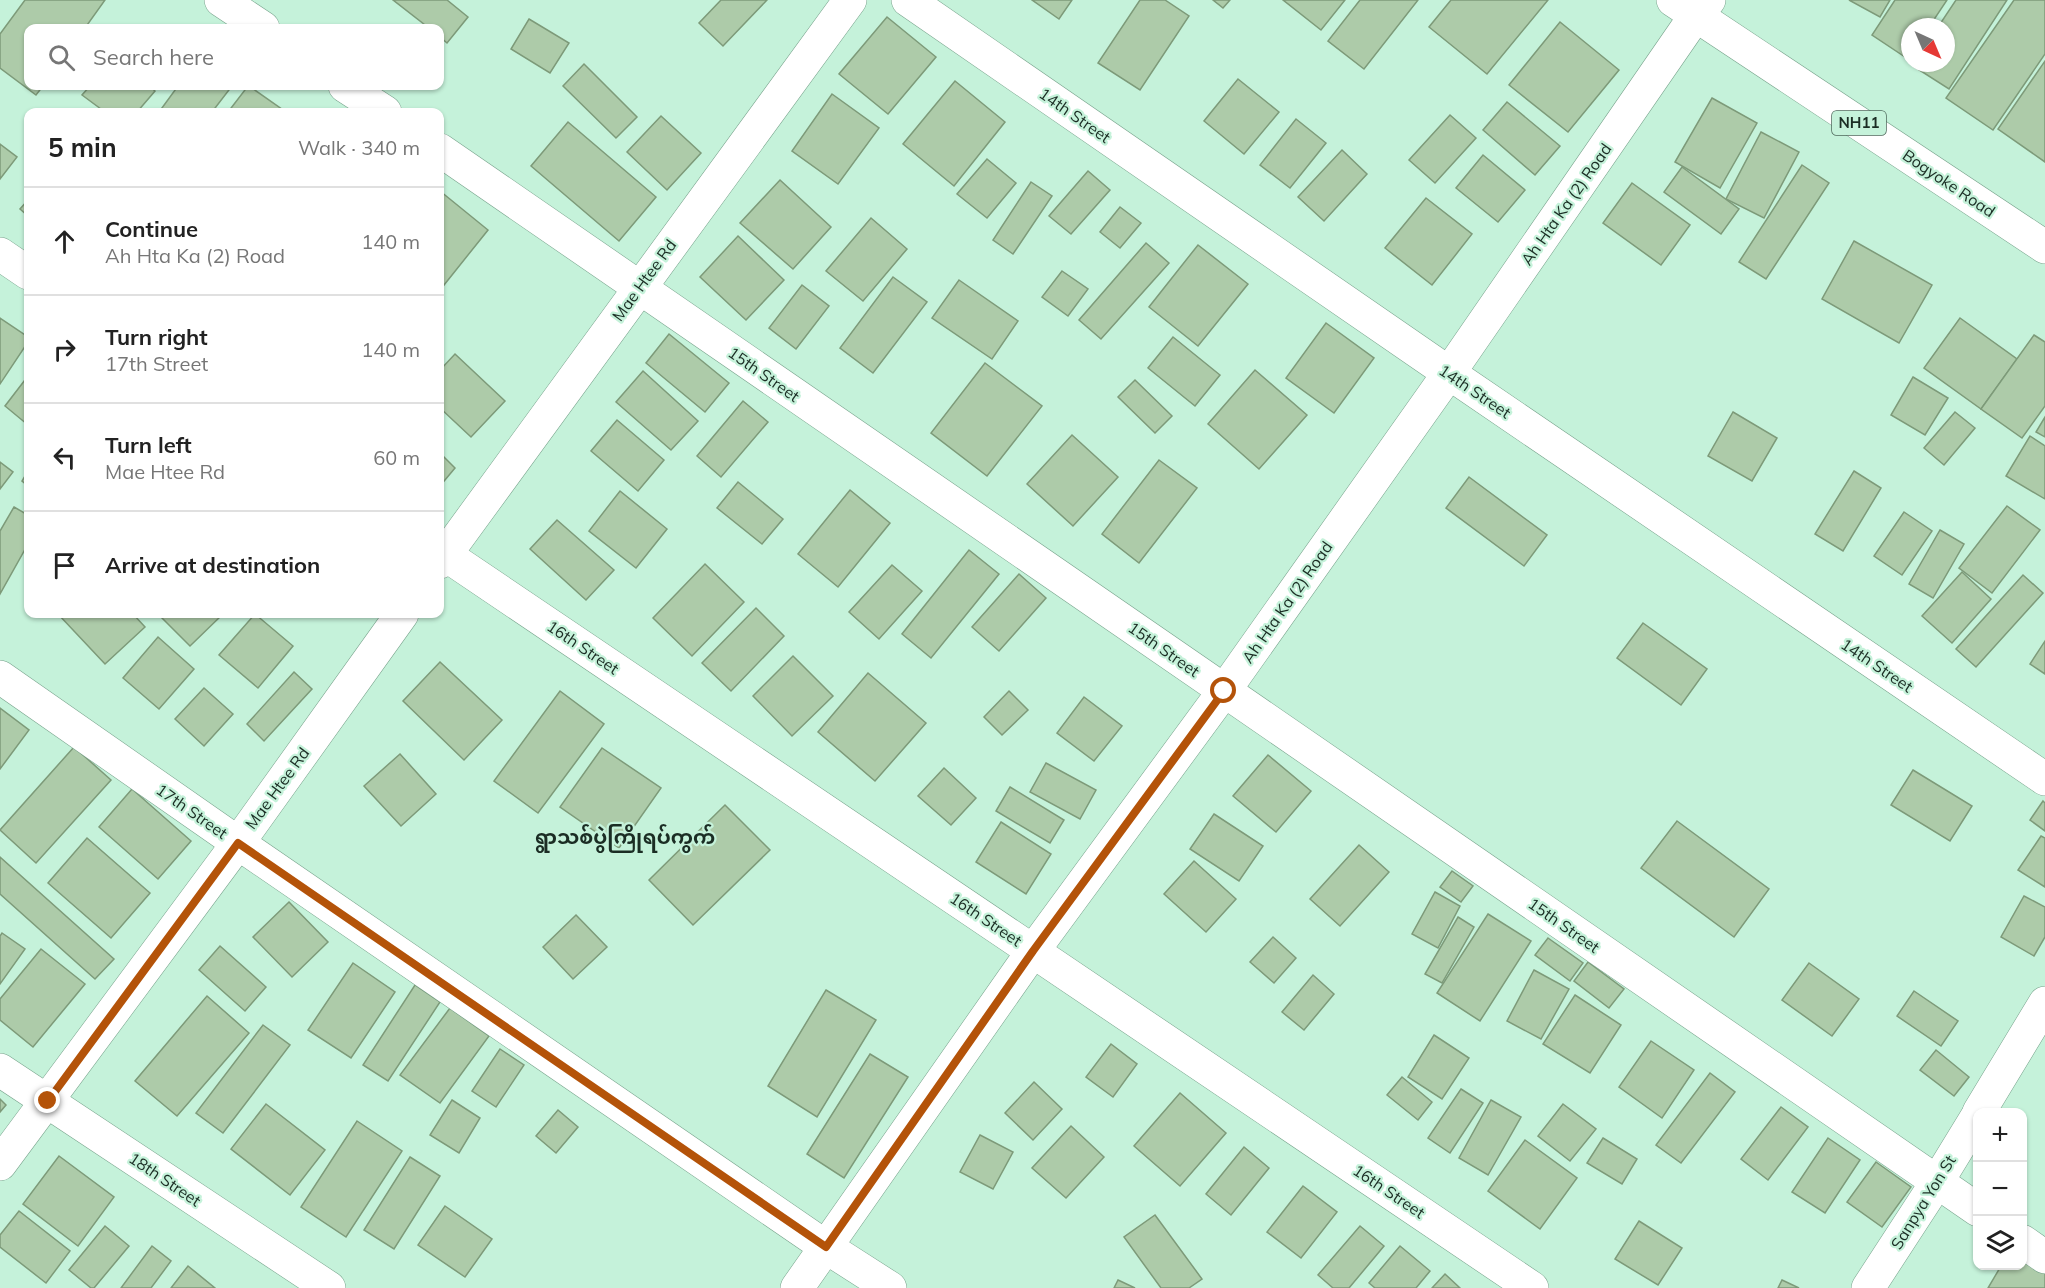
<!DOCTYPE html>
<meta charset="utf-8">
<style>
:root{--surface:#fff;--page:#f2f2f2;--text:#222;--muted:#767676;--line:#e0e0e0}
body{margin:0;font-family:Mulish,"Noto Sans Myanmar",sans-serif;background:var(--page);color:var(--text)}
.controls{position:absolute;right:18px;bottom:18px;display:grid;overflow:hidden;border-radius:12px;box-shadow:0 2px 4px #0004}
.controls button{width:54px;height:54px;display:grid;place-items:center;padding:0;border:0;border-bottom:2px solid var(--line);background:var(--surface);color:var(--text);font:30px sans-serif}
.compass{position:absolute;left:1901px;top:18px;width:54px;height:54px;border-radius:50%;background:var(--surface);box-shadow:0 2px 4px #0004;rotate:136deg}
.stop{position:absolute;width:18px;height:18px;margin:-14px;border:4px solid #b45309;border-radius:50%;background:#fff}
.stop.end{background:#b45309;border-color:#fff;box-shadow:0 2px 6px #0008}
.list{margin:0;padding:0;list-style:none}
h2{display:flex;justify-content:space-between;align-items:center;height:78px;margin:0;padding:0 24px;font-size:26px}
h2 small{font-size:20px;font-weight:400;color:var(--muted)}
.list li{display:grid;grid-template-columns:39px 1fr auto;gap:18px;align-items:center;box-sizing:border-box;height:108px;padding:0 24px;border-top:2px solid var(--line)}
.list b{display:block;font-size:22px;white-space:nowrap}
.list p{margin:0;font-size:20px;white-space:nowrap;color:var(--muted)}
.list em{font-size:20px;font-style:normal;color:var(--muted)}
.icon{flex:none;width:33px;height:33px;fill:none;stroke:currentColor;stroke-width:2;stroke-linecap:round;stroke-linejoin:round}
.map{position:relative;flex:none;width:2045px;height:1288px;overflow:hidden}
.search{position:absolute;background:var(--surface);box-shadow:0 2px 4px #0004;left:24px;top:24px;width:420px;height:66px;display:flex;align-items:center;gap:15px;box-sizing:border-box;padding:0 21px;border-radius:12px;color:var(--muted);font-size:22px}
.panel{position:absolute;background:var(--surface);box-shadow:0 2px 4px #0004;left:24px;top:108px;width:420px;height:510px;border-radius:12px}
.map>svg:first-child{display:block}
.building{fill:#adcba9;stroke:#7d9a79;stroke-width:1.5}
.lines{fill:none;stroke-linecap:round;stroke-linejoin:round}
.minor-casing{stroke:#78a38c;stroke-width:34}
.highway-casing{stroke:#78a38c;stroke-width:34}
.minor{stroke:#fff;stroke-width:33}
.highway{stroke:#fff;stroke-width:33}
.route{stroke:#b45309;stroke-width:8}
.labels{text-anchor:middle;stroke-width:4.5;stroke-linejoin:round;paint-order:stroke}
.shield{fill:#c5f2da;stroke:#4e685b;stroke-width:1.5}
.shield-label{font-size:15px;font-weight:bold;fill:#1b2d24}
.street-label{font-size:16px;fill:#1b2d24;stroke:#c5f2da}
.quarter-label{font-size:20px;font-weight:bold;fill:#1b2d24;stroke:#c5f2da}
</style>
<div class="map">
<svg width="2045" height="1288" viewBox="0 0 2045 1288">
<rect width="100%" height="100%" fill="#c5f2da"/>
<g class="building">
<polygon points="25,0 105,0 85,28 28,28 28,86 43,86 36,95 0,68 0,34"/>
<polygon points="393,0 447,0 468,17 447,43 440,37 440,28 429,28"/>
<polygon points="721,0 767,0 723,46 699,23"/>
<polygon points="1032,0 1072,0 1059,19"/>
<polygon points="1140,0 1165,0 1189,16 1140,90 1098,63"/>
<polygon points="1213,0 1230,0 1223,8"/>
<polygon points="1283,0 1345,0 1321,30"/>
<polygon points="1360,0 1418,0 1364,69 1328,41"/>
<polygon points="1451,0 1548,0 1487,74 1429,27"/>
<polygon points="1849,0 1890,0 1880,17"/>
<polygon points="1895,0 1947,0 1929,27 1910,27 1908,59 1872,35"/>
<polygon points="1956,0 2007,0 1949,89 1913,66 1915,63 1946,63 1946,27 1938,27"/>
<polygon points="2014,0 2045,0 2045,54 1993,130 1946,98"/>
<polygon points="887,17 936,57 888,114 839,74"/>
<polygon points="529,19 569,43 550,73 511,49"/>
<polygon points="1560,22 1619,70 1568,132 1509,85"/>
<polygon points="2045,61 2045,162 1998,129"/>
<polygon points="584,64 637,117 616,138 563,86"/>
<polygon points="1238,79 1279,112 1244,154 1204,121"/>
<polygon points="955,81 1005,122 954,186 903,144"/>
<polygon points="90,86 149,86 155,91 137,112 105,112 82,95"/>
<polygon points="178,86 232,86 212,112 159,112"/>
<polygon points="248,86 249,86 286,112 228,112"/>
<polygon points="832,94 879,128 838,184 792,151"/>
<polygon points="1712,98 1757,123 1720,188 1675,162"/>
<polygon points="1507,102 1560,146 1535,175 1483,130"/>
<polygon points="1450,115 1476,138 1435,183 1409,160"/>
<polygon points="661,116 701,153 667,190 627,152"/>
<polygon points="1296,119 1326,143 1290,188 1260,165"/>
<polygon points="568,122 656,197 619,241 531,166"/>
<polygon points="1761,132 1799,152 1764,218 1726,199"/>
<polygon points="0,144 17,157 0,179"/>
<polygon points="1342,150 1367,174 1324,221 1298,197"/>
<polygon points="1483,155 1525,190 1498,222 1456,188"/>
<polygon points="987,159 1016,183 987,218 957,194"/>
<polygon points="1802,165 1829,183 1766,279 1739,262"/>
<polygon points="1682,167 1739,209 1721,234 1664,192"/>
<polygon points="1088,171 1110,190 1071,234 1049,216"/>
<polygon points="780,180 831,227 793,269 740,223"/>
<polygon points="1031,182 1052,196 1013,254 993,240"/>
<polygon points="1632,183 1690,225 1661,265 1603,223"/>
<polygon points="440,191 488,230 440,290"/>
<polygon points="1426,198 1472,234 1432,285 1385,248"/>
<polygon points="28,200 28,216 20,209"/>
<polygon points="1120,207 1141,223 1120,248 1100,232"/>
<polygon points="871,218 907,249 863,301 826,271"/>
<polygon points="738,236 784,280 746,320 700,277"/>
<polygon points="1854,241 1932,285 1899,343 1822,299"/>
<polygon points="1146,243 1169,263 1101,339 1079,320"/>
<polygon points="1198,245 1248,284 1198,346 1149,307"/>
<polygon points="1062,271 1088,289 1068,316 1042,297"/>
<polygon points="893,277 927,302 873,373 840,348"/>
<polygon points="959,280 1018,321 992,359 932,318"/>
<polygon points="802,285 829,306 796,349 769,328"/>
<polygon points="0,318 28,337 28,342 0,384"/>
<polygon points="1960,318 2017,359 1981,409 1924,368"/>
<polygon points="1326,323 1374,358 1334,413 1286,378"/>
<polygon points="669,334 729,383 705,412 646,363"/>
<polygon points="2034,335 2045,342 2045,406 2022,438 1981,409"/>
<polygon points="1173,337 1220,375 1195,406 1148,368"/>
<polygon points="455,354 505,401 471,437 440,408 440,370"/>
<polygon points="985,363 1042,406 987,476 931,433"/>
<polygon points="1255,370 1307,415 1259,469 1208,424"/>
<polygon points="643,371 698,421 671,450 616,402"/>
<polygon points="28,376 28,425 5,406"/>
<polygon points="1913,377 1948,398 1925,435 1891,415"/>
<polygon points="1135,380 1172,416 1155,433 1118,397"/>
<polygon points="743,401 768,422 721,477 697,456"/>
<polygon points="1733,412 1777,438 1752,481 1708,456"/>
<polygon points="1955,412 1975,428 1944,465 1924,448"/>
<polygon points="2045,417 2045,437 2036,432"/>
<polygon points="617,420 664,460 638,491 591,451"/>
<polygon points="1072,435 1118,477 1073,526 1027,484"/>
<polygon points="2030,436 2045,446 2045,499 2006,476"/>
<polygon points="440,453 455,468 440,486"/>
<polygon points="1159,460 1197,488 1139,563 1102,534"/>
<polygon points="0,462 13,472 0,489"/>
<polygon points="28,471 28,486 22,481"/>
<polygon points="1854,471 1881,488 1843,551 1815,534"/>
<polygon points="1469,477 1547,535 1524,566 1446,508"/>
<polygon points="738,482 783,519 762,544 717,508"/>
<polygon points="850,490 890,523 838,587 798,554"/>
<polygon points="620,491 667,529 636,568 589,531"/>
<polygon points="2007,506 2040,530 1992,593 1959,568"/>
<polygon points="14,507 28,515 28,544 0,594 0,531"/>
<polygon points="1904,512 1932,531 1902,575 1874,556"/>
<polygon points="557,520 614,570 586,600 530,549"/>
<polygon points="1940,530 1964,544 1933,598 1909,584"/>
<polygon points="969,550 999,574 931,658 902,634"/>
<polygon points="705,564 744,602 692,656 653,618"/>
<polygon points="892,565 922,591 879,639 849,612"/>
<polygon points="1962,572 1991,599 1952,643 1922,616"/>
<polygon points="1019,574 1046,598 999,651 972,627"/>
<polygon points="2023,575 2043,593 1976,667 1956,649"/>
<polygon points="756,608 784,636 731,691 702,663"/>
<polygon points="58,614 133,614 145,627 105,664"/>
<polygon points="158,614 223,614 190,646"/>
<polygon points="255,614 293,646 258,688 219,655"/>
<polygon points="1643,623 1707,669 1681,705 1617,658"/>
<polygon points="158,637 194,669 159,709 123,678"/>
<polygon points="2045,641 2045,674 2030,664"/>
<polygon points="793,656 833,696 792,736 753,696"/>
<polygon points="440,662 502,720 464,760 403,701"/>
<polygon points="294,672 312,689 264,741 247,724"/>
<polygon points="868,673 926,723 875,781 818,732"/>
<polygon points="204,688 233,714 204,746 175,719"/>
<polygon points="560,691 604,724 538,813 494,781"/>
<polygon points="1009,691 1028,710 1002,735 984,717"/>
<polygon points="1084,697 1122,726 1094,761 1057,733"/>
<polygon points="0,708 29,730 0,769"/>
<polygon points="74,747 111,780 36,863 0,830"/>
<polygon points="602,748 661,788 619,848 560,807"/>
<polygon points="400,754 436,794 401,826 364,786"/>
<polygon points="1268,755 1311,791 1276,832 1233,796"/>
<polygon points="1046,763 1096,790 1080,819 1030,792"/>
<polygon points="944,768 976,798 951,825 918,796"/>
<polygon points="1913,770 1972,806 1950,841 1891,805"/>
<polygon points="1010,787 1064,820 1050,843 996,811"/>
<polygon points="132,789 191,841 158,879 99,827"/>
<polygon points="2043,801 2045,803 2045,831 2030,820"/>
<polygon points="725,805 770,850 693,925 649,880"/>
<polygon points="1214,814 1263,846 1239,881 1190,849"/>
<polygon points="1677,821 1769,889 1734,937 1641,868"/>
<polygon points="1001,822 1051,854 1026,894 976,862"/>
<polygon points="2041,836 2045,838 2045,887 2018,870"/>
<polygon points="87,838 150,893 111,938 48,883"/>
<polygon points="1359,845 1389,872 1340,926 1310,899"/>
<polygon points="0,857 114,959 95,979 0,894"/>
<polygon points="1194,861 1236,899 1206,932 1164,894"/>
<polygon points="1452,871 1473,886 1461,902 1440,887"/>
<polygon points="1435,892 1460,906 1438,948 1412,934"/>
<polygon points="2024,896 2045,907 2045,937 2034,956 2001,937"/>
<polygon points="289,902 328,942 292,977 253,937"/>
<polygon points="1488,914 1531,941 1480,1021 1437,993"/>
<polygon points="576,915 607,947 573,979 543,947"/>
<polygon points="1458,917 1474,927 1442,983 1425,974"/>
<polygon points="2,933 25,949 0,984 0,936"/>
<polygon points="1273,937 1296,958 1274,983 1250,962"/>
<polygon points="1548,938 1583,963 1570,981 1535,955"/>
<polygon points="220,946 266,987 245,1011 199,970"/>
<polygon points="41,949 85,984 33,1047 0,1020 0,999"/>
<polygon points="1588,962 1624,989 1609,1008 1574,981"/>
<polygon points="353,963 395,992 351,1058 308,1030"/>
<polygon points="1809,963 1859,999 1832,1036 1782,1000"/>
<polygon points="1534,970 1569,989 1541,1039 1507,1021"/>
<polygon points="1313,975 1334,994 1304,1030 1282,1012"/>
<polygon points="415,985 440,1002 388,1081 363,1065"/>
<polygon points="826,990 876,1020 817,1117 768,1086"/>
<polygon points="1914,991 1958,1021 1941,1046 1897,1016"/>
<polygon points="1575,995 1621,1025 1590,1073 1543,1044"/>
<polygon points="207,996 249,1033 177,1116 135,1081"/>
<polygon points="450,1008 489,1036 440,1103 400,1075"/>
<polygon points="263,1025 290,1045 223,1133 196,1113"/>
<polygon points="1434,1035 1469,1058 1442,1099 1408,1077"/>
<polygon points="1651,1041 1694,1070 1662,1118 1619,1087"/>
<polygon points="1111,1044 1137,1064 1113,1097 1086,1077"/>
<polygon points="500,1049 524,1065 496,1107 472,1091"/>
<polygon points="1936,1050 1969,1077 1954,1096 1920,1070"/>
<polygon points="870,1054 908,1077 844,1178 807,1154"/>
<polygon points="1710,1073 1735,1092 1681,1163 1656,1145"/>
<polygon points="1402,1077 1432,1102 1418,1120 1387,1095"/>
<polygon points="1034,1082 1062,1109 1033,1140 1005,1113"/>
<polygon points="1461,1089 1483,1103 1450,1153 1428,1138"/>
<polygon points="1180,1093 1226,1133 1180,1186 1134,1146"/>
<polygon points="0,1099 6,1105 0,1112"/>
<polygon points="452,1100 480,1118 459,1153 430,1135"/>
<polygon points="1491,1100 1521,1117 1488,1175 1459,1158"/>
<polygon points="266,1104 325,1150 290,1195 231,1149"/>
<polygon points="1563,1104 1596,1129 1570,1161 1538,1136"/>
<polygon points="1781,1107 1808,1127 1768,1180 1741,1159"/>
<polygon points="558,1110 578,1127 556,1153 536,1136"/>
<polygon points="357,1121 402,1151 346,1237 301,1207"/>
<polygon points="1071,1126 1104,1157 1066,1198 1032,1168"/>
<polygon points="980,1135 1013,1152 993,1189 960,1172"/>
<polygon points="1603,1138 1637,1159 1622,1184 1587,1163"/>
<polygon points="1828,1138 1860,1160 1825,1213 1792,1192"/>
<polygon points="1525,1140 1577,1178 1540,1229 1488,1191"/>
<polygon points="1244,1147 1269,1168 1231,1215 1206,1194"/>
<polygon points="59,1156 114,1197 78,1246 23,1204"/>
<polygon points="410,1157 440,1176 394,1249 364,1230"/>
<polygon points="1876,1162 1911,1187 1882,1227 1847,1202"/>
<polygon points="1303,1186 1337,1212 1301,1258 1267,1232"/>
<polygon points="445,1206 492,1239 465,1277 418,1245"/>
<polygon points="19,1211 70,1251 46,1283 0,1247 0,1235"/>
<polygon points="1155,1215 1202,1279 1189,1288 1161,1288 1124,1237"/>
<polygon points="1639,1221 1682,1248 1658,1285 1615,1259"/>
<polygon points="105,1226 129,1246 94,1288 91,1288 69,1270"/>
<polygon points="1360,1226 1384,1246 1349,1288 1333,1288 1318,1275"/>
<polygon points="152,1246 171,1261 151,1288 121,1288"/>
<polygon points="1400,1246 1430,1271 1416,1288 1375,1288 1369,1283"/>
<polygon points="2022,1258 2045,1272 2045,1288 1988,1288 2001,1266 2022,1266"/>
<polygon points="188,1266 215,1288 171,1288"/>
<polygon points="1445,1274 1460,1288 1432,1288"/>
<polygon points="1118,1280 1135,1288 1114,1288"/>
<polygon points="1782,1280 1799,1288 1778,1288"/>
</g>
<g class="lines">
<defs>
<g id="minor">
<polyline points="221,0 263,28"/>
<polyline points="908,0 1449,373 2045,779"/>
<polyline points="345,86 385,112"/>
<polyline points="440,150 1978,1210"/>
<polyline points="0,254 28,273"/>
<polyline points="440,551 1532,1288"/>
<polyline points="440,562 850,0"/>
<polyline points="0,677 238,843 826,1247 890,1288"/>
<polyline points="0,1070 329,1288"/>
<polyline points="1979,1112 2045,1003"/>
<polyline points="0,1164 238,843 402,614"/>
<polyline points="2022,1241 2045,1257"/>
<polyline points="797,1288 1033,951 1224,691 1449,373 1696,15 1709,0"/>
<polyline points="1868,1288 1937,1182 1978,1115"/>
</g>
<polyline id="highway" points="1673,0 2045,247"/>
</defs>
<use href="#minor" class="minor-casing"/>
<use href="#highway" class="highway-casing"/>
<use href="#minor" class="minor"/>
<use href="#highway" class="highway"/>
</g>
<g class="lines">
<polyline class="route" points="48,1101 238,843 826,1247 1033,951 1224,691"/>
</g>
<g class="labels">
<rect class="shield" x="1832" y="111" width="54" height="24" rx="4.5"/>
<g class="shield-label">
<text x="1859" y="128">NH11</text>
</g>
<g class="street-label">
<text transform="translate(1075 115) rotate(35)" y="6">14th Street</text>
<text transform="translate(1949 183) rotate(34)" y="6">Bogyoke Road</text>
<text transform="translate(1566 204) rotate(-55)" y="6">Ah Hta Ka (2) Road</text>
<text transform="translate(644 280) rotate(-54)" y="6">Mae Htee Rd</text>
<text transform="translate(764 374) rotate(35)" y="6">15th Street</text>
<text transform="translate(1475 391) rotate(34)" y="6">14th Street</text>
<text transform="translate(1287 602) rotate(-55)" y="6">Ah Hta Ka (2) Road</text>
<text transform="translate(583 647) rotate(34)" y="6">16th Street</text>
<text transform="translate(1164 649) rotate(35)" y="6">15th Street</text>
<text transform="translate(1877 665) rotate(34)" y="6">14th Street</text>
<text transform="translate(277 788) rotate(-54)" y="6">Mae Htee Rd</text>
<text transform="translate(192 811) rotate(35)" y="6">17th Street</text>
<text transform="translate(986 919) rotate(34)" y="6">16th Street</text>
<text transform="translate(1564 925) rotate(35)" y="6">15th Street</text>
<text transform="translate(165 1179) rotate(34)" y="6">18th Street</text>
<text transform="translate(1389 1191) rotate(34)" y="6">16th Street</text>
<text transform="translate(1923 1202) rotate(-58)" y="6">Sanpya Yon St</text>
</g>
<g class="quarter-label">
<text x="625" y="844">ရွာသစ်ပွဲကြိုရပ်ကွက်</text>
</g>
</g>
</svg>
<div class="controls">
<button>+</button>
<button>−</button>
<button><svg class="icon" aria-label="layers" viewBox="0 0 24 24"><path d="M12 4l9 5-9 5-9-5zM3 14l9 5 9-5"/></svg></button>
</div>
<svg class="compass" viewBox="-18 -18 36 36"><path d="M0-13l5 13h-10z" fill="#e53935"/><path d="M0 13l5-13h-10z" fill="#767676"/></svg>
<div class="stop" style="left:1224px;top:691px"></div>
<div class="stop end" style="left:48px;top:1101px"></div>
<div class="search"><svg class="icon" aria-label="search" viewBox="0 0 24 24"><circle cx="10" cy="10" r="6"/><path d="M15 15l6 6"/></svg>Search here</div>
<section class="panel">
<h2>5 min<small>Walk · 340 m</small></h2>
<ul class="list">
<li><svg class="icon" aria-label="ahead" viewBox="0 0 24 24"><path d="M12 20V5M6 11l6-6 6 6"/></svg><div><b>Continue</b><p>Ah Hta Ka (2) Road</p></div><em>140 m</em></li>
<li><svg class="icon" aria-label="right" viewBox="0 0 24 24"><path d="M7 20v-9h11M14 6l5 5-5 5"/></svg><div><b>Turn right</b><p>17th Street</p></div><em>140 m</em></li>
<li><svg class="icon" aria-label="left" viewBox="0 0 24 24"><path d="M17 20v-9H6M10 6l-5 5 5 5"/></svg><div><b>Turn left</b><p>Mae Htee Rd</p></div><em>60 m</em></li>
<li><svg class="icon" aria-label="arrive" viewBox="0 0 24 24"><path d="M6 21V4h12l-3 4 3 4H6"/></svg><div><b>Arrive at destination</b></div></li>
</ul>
</section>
</div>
